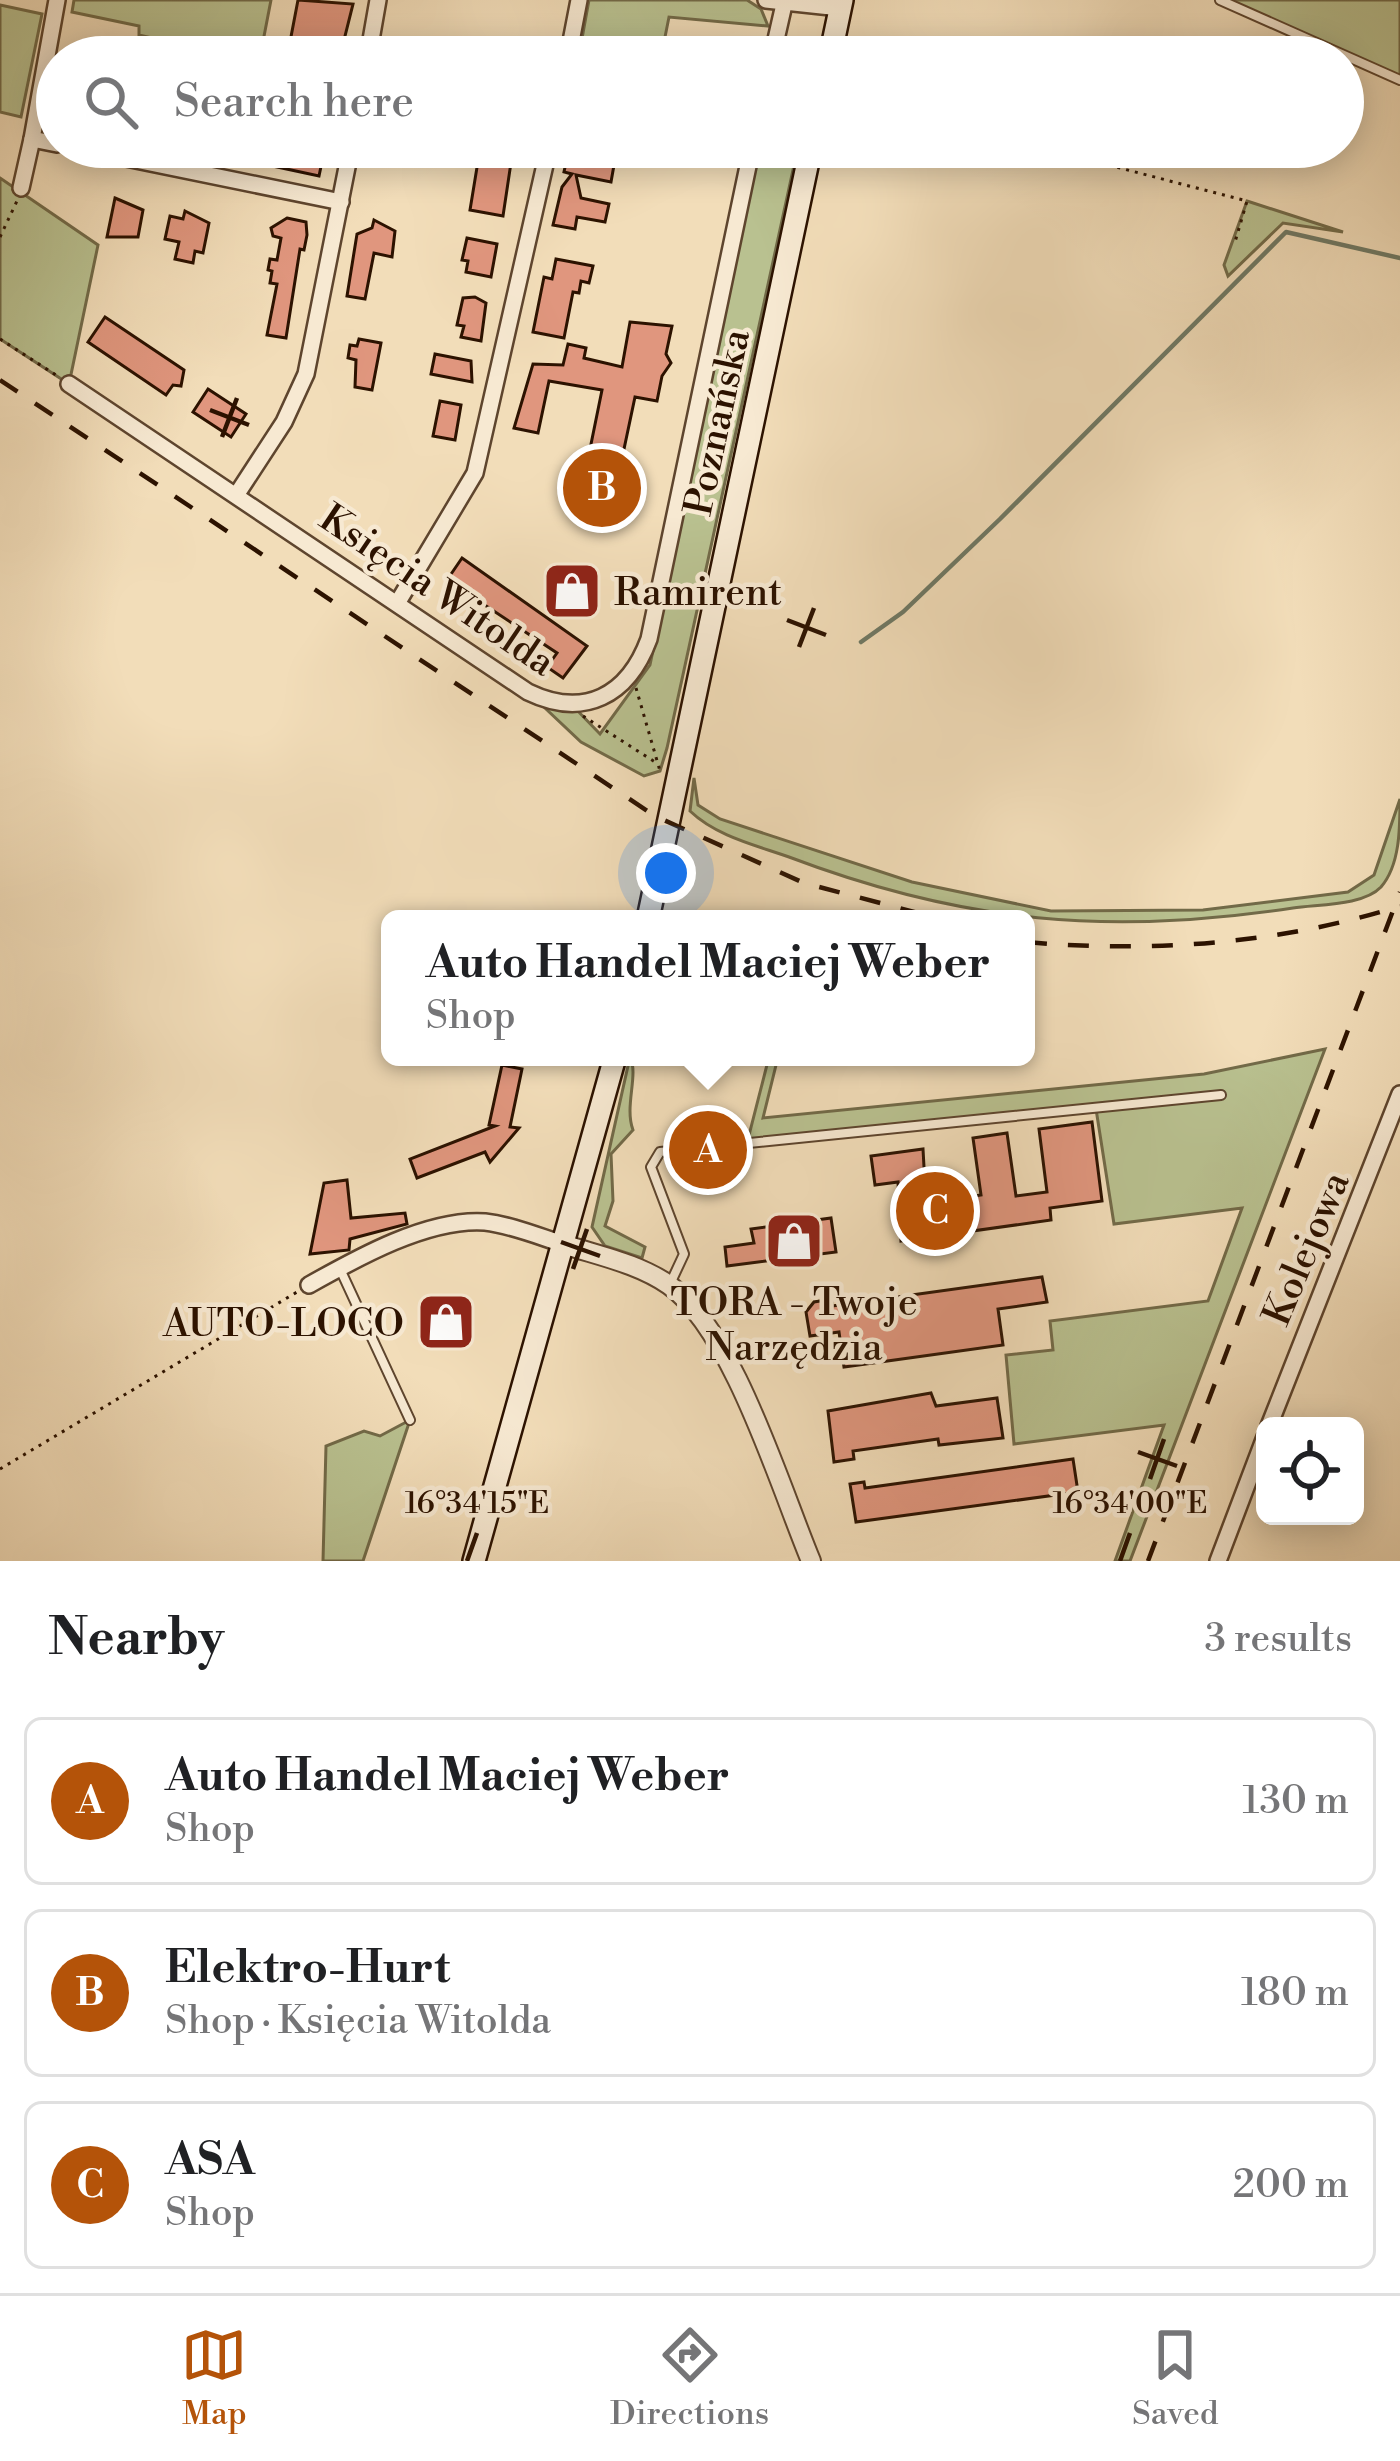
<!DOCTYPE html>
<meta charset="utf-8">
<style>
:root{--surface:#fff;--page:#f6f6f6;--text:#202124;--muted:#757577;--line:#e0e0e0;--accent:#b45309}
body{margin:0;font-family:"Libre Bodoni",serif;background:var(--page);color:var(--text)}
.controls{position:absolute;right:36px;bottom:36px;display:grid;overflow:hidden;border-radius:18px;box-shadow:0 6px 30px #0003}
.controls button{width:108px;height:108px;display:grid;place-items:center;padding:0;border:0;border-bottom:3px solid var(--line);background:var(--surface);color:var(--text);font:60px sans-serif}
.you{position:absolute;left:666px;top:873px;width:42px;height:42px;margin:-30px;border:9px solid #fff;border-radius:50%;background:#1a73e8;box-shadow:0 0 0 18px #1a73e833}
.badge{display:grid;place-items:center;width:78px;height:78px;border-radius:50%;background:var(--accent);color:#fff;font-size:39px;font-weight:700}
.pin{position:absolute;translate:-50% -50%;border:6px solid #fff;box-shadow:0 3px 12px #0006}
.popup{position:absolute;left:381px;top:910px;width:654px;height:156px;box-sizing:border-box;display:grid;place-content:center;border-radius:18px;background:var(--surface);filter:drop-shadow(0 3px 9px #0005);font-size:39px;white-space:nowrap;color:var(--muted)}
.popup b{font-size:45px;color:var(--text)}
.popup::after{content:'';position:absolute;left:50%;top:100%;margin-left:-24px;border:24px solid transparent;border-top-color:var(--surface)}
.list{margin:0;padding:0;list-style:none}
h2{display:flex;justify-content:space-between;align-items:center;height:156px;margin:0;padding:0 48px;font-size:51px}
h2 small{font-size:39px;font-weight:400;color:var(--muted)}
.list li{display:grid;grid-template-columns:78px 1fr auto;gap:36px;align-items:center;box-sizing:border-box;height:168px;margin:0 24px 24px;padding:0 24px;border:3px solid var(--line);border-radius:18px}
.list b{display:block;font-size:45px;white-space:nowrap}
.list p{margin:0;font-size:39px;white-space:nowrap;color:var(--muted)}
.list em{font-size:39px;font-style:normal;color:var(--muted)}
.icon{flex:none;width:66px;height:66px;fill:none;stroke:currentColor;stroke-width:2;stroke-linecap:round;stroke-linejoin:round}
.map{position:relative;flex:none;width:1400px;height:1561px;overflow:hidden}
.search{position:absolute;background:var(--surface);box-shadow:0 6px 30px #0003;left:36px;right:36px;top:36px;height:132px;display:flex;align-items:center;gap:30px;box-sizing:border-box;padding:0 42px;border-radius:66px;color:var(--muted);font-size:45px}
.sheet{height:732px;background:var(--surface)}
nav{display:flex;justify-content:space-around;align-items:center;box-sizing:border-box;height:168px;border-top:3px solid var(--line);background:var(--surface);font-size:33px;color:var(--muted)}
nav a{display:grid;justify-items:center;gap:6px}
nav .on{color:var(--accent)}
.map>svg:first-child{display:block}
.green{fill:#b9c190;stroke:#726a48;stroke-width:3}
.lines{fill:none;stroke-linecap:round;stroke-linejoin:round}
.stream{stroke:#6f7965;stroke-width:4.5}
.building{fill:#e0967e;stroke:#2c1200;stroke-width:3}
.service-casing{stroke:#5e452e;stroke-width:12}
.minor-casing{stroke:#5e452e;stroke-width:20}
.tertiary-casing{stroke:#5e452e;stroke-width:22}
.secondary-casing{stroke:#2c1200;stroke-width:26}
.path{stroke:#2c1200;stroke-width:3;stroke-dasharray:3 6;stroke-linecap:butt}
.service{stroke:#f7e9d2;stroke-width:8}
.minor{stroke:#f7e9d2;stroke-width:15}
.tertiary{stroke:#f7e9d2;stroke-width:18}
.secondary{stroke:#f7e9d2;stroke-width:21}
.rail{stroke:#2c1200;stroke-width:4.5;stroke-dasharray:21 21;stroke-linecap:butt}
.ticks{fill:none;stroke:#2c1200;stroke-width:4.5}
.labels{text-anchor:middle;stroke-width:9;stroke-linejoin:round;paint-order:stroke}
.street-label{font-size:39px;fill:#2c1200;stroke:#f7e9d2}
.poi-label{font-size:39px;fill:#2c1200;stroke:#f7e9d2;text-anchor:start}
.ticks-label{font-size:30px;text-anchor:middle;fill:#2c1200;stroke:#f7e9d2;stroke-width:9;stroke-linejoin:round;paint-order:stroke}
</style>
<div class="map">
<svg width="1400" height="1561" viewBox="0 0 1400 1561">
<rect width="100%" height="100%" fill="#f2ddb9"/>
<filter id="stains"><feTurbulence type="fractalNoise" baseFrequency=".00167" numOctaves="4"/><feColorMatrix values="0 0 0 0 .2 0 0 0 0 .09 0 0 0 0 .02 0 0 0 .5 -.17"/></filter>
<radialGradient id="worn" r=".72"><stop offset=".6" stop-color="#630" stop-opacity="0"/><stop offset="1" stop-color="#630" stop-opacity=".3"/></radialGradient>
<g class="green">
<polygon points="74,0 271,0 260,57 197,57 198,49 139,35 139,26 72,12"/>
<polygon points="589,0 747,0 761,9 768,26 669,17 661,57 579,55"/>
<polygon points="1221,0 1400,0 1400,79"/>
<polygon points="0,5 42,14 21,117 0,112"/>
<polygon points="758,147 798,147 667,748 660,771 644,776 581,742 528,692 573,706 600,734 650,665"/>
<polygon points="0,178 98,245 69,384 0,339"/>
<polygon points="1247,201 1343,232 1283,223 1228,276 1224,265"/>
<path d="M694 778 698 805 720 819 912 882 1051 911 1203 910 1348 892 1374 875 1400 799C1400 828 1400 865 1381 887 1363 906 1318 904 1293 908 1110 936 963 923 789 857 755 845 716 836 690 811Z"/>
<polygon points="1325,1049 1130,1561 1115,1561 1164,1425 1014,1444 1006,1355 1053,1350 1050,1321 1208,1301 1242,1208 1114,1224 1096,1109 747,1143 769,1057 778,1057 763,1118 1204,1074"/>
<path d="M630 1057C639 1075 624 1106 633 1130L611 1154 613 1201 605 1226 645 1247 642 1258 605 1246 592 1227Z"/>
<polygon points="410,1420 363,1561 323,1561 326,1446 364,1431 380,1436"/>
</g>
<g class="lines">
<polyline class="stream" points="861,642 903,612 1000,519 1286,232 1400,258"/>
</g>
<g class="building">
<polygon points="298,0 353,4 341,52 322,48 321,52 290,42"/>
<polygon points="272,147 323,157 319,176 268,165"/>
<polygon points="480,149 512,156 503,216 470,210"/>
<polygon points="584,152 599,153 614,165 611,182 576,175 581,198 609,204 605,222 577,217 575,229 553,225 562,187 572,174 564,172 567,158 582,161"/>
<polygon points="115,198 143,210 138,237 107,237"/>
<polygon points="185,211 209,223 203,253 195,251 193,263 175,259 179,242 165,239 170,216 183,219"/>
<polygon points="287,218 306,222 307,235 304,250 300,249 286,338 267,335 277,284 270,283 272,271 268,270 270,259 277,260 281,238 273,236 271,228"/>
<polygon points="374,220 395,231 392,257 374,253 365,299 347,296 357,234 372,228"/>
<polygon points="467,238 497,244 491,277 466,272 468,261 462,260"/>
<polygon points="556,259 593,266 589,283 581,281 579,293 573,292 564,338 533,332 544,277 552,279"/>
<polygon points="475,297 486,303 481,341 461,337 464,326 457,325 463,298"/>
<polygon points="105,317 184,370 181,386 173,385 166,395 88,342"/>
<polygon points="630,322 672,326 666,354 671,363 662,376 657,401 635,397 609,520 577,513 602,390 549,381 538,433 514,428 533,364 563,365 568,344 586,348 584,358 622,367"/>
<polygon points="359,339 381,343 372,390 355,387 356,360 348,358 350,345 357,346"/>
<polygon points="435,354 471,361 472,382 431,374"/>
<polygon points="208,389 246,414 231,437 193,412"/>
<polygon points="440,401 461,405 455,440 433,436"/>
<polygon points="462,558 587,646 563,678 547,667 557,653 447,580"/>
<polygon points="502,1065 522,1069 510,1127 519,1128 490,1162 485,1152 417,1178 410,1159 495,1126 489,1125"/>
<polygon points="1092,1122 1102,1201 1050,1208 1051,1220 901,1241 898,1182 875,1185 871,1156 923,1149 926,1203 981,1195 973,1138 1007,1133 1016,1196 1047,1192 1039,1129"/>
<polygon points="347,1180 351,1218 405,1213 407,1224 350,1239 349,1250 310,1254 324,1183"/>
<polygon points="831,1218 836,1252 727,1266 725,1247 754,1243 751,1229"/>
<polygon points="1042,1277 1047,1302 998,1309 1003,1345 844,1367 839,1332 810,1336 806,1312 814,1302 832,1299 832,1306"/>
<polygon points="931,1393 936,1406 997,1398 1003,1438 939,1445 938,1439 853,1451 854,1459 834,1462 828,1411"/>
<polygon points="1073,1459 1078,1492 856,1522 850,1484 864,1482 865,1488"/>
</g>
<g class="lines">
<defs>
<g id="service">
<polyline points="1220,0 1400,80"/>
<polyline points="340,1269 410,1420"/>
<polyline points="670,1284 684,1254 651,1167 660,1152 1221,1095"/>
</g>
<g id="minor">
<polyline points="766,0 840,8"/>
<polyline points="368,57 378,0"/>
<polyline points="568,57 579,0"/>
<polyline points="772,57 785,0"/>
<polyline points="57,144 32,139 57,0"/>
<polyline points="72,147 341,202"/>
<polyline points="21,188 32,139"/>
<path d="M69 384 528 692C584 719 628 696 649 639L752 147"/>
<polyline points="237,494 284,422 306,374 351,147"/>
<polyline points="398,602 475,473 549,147"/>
<path d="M309 1285C357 1258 428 1218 485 1222 512 1225 540 1237 566 1245"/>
<polyline points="1269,1426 1400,1094"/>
<polyline points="1218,1561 1265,1437"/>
</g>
<path id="tertiary" d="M566 1245C600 1256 639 1264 669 1285 733 1330 780 1487 811 1561"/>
<g id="secondary">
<polyline points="830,57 842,0"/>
<polyline points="648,919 811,147"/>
<polyline points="474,1561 615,1057"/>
</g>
</defs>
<use href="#service" class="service-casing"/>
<use href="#minor" class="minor-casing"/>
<use href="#tertiary" class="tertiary-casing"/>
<use href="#secondary" class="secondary-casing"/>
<g class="path">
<polyline points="1039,147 1247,201 1235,242"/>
<polyline points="0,237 17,201"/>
<polyline points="0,339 59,377"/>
<polyline points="636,688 660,771"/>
<polyline points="583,716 655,762"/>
<polyline points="0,1469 297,1292"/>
</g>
<use href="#service" class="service"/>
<use href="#minor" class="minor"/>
<use href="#tertiary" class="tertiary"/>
<use href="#secondary" class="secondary"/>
<g class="rail">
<polyline points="0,380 655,816 804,883 941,919"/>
<path d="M1026 942C1151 953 1280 944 1400 906"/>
<polyline points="1148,1561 1400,892"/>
</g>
</g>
<path class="ticks" d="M210 410 249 425M222 437 237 398M787 620 826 635M799 647 814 608M561 1242 600 1256M573 1269 587 1229M1138 1452 1177 1466M1150 1479 1164 1439M467 1561 477 1533M1120 1561 1130 1533"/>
<defs>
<symbol id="shop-square" viewBox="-11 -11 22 22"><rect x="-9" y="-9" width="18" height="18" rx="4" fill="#8f2418" stroke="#f7e9d2"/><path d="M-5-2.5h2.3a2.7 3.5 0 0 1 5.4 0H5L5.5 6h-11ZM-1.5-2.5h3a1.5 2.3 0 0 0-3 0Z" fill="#fff"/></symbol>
</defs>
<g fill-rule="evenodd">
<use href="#shop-square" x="539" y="558" width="66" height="66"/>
<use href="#shop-square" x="761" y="1208" width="66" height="66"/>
<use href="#shop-square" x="413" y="1289" width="66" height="66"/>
</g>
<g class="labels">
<g class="street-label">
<text transform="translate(716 422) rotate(-78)" y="14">Poznańska</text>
<text transform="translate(438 589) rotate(34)" y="14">Księcia Witolda</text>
<text transform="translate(1305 1248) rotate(-67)" y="14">Kolejowa</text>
</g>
<g class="poi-label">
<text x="614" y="605">Ramirent</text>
<text x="794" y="1315" text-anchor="middle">TORA - Twoje<tspan x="794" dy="45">Narzędzia</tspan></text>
<text x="404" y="1336" text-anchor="end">AUTO-LOCO</text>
</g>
</g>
<g class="ticks-label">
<text x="477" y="1513">16°34'15"E</text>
<text x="1130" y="1513">16°34'00"E</text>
</g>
<rect width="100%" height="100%" filter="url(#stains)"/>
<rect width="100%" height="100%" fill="url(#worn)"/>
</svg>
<div class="controls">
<button><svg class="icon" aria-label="locate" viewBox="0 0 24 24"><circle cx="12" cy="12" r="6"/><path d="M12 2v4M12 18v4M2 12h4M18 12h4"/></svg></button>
</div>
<div class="you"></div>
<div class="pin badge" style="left:708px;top:1150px">A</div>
<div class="popup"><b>Auto Handel Maciej Weber</b>Shop</div>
<div class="pin badge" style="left:602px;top:488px">B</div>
<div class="pin badge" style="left:935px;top:1211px">C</div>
<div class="search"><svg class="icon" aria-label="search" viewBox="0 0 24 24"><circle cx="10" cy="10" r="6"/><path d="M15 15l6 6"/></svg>Search here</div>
</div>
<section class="sheet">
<h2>Nearby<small>3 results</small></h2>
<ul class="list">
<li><span class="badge">A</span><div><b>Auto Handel Maciej Weber</b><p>Shop</p></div><em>130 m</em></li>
<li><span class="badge">B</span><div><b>Elektro-Hurt</b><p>Shop · Księcia Witolda</p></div><em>180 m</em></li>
<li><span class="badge">C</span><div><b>ASA</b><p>Shop</p></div><em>200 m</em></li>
</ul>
</section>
<nav>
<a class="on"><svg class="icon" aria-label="map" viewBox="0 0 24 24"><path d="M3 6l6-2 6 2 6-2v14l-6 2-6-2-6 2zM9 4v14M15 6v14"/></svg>Map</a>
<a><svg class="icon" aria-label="directions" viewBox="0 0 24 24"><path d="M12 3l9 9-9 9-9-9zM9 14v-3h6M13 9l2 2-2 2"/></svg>Directions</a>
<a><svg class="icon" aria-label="saved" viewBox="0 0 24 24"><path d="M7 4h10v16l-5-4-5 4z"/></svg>Saved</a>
</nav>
